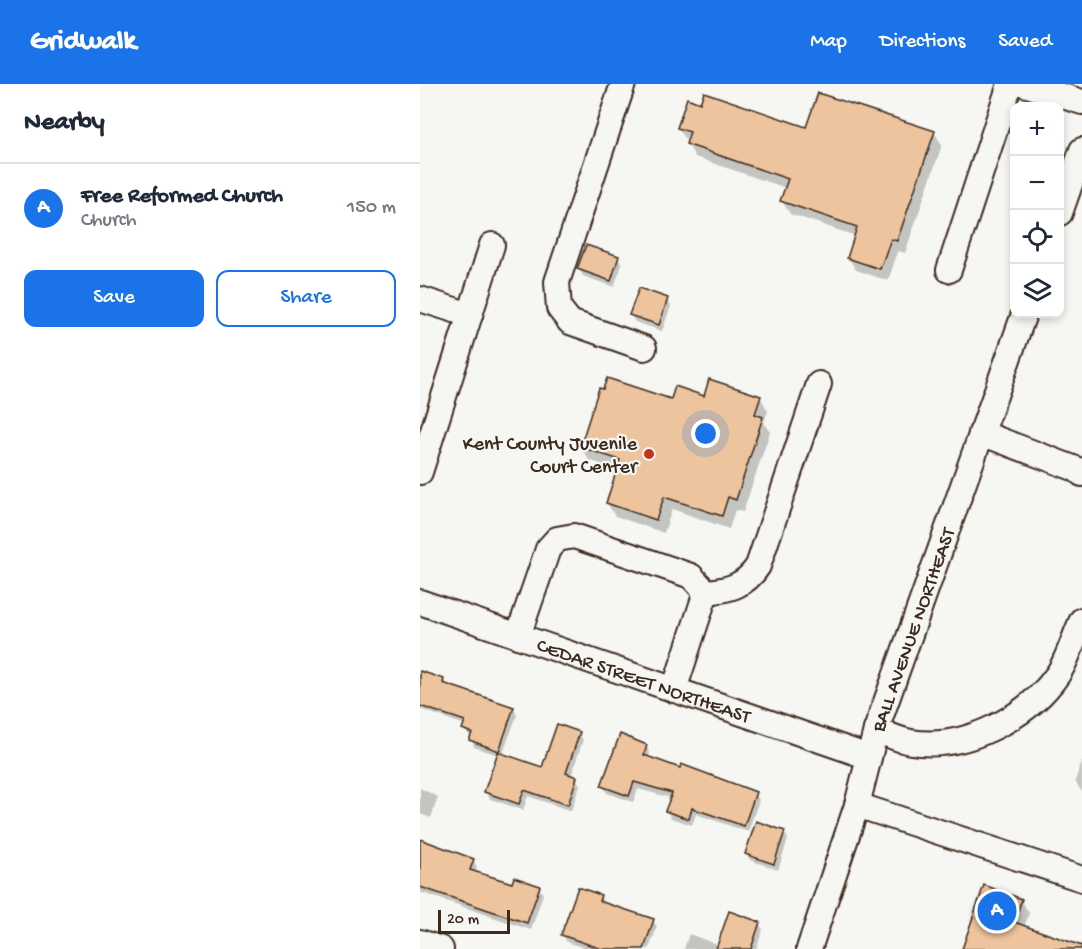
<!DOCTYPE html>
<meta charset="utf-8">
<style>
:root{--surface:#fff;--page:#f2f2f3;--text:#1f2937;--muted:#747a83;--line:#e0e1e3;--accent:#1a73e8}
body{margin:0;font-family:"Gochi Hand",sans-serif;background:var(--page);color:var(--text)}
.controls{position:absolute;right:18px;top:18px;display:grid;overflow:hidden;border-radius:12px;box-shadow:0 3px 9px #0003}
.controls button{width:54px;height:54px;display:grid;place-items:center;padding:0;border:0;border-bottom:2px solid var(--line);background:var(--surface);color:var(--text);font:30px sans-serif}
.scale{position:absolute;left:18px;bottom:15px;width:72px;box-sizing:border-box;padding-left:6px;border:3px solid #3b2a1e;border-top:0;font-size:16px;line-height:21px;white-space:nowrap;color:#3b2a1e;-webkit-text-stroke:4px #f6f6f2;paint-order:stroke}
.you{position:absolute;left:286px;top:350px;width:21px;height:21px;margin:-15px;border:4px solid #fff;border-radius:50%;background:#1a73e8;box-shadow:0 0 0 9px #1a73e833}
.badge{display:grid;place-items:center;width:39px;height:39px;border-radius:50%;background:var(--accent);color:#fff;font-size:20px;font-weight:700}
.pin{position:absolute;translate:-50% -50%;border:3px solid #fff;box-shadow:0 2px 6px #0006}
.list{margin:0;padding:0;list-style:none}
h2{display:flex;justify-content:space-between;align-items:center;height:78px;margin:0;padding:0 24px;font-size:26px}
h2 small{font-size:20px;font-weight:400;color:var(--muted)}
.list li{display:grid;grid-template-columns:39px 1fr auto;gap:18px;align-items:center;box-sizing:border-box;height:90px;padding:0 24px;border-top:2px solid var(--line)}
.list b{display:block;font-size:22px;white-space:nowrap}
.list p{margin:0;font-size:20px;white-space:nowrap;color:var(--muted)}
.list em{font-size:20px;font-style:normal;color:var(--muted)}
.actions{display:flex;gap:12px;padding:18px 24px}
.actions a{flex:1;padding:14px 0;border:2px solid var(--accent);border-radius:12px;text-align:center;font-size:21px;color:var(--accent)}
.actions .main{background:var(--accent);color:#fff}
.icon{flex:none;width:33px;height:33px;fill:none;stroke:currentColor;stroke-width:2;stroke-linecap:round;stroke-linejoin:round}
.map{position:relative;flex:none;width:662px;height:865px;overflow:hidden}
header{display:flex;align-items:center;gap:36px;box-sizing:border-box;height:84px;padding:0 30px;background:var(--accent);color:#fff}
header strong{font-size:28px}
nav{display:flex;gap:33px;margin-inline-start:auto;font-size:21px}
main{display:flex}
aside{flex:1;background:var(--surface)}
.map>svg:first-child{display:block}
.shadow{fill:#0003}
.building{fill:#edc49d;stroke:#3b2a1e;stroke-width:1.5}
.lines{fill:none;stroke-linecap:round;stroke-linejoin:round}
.minor-casing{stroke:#3b2a1e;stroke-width:28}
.minor{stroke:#f6f6f2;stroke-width:24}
.poi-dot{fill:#c8321e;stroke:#f6f6f2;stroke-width:2}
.labels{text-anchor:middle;stroke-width:4.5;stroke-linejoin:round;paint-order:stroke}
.poi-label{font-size:20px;fill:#3b2a1e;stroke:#f6f6f2;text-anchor:end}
.street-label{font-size:20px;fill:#3b2a1e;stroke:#f6f6f2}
</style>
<header>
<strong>Gridwalk</strong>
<nav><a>Map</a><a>Directions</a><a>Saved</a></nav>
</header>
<main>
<aside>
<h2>Nearby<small></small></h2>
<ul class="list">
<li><span class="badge">A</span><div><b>Free Reformed Church</b><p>Church</p></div><em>150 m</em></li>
</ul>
<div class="actions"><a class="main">Save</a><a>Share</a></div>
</aside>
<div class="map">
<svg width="662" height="865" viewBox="0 0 662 865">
<rect width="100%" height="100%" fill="#f6f6f2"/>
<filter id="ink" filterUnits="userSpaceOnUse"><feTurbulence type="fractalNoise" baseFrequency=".0167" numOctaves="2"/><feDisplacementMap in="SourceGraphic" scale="12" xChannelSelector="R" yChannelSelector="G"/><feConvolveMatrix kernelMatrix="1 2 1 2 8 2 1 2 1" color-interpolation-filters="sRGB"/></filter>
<g filter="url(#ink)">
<g class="shadow">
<polygon points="281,20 387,45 514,48 522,61 485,169 478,167 468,197 436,186 428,173 436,152 370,130 362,117 366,104 275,73 258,43"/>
<polygon points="198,174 202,181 194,203 163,192 159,185"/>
<polygon points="247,215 251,222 242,247 215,238 211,231"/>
<polygon points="340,313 348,327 344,338 350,348 323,428 315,426 309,445 252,425 244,449 195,432 187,419 198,386 169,376 161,363 252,317 285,314"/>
<polygon points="0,588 23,596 26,602 93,624 97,631 82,672 123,685 159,649 163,656 151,692 156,694 160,701 151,727 108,712 103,726 70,715 66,708 78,671 54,663 52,653 43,645 45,641 0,625"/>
<polygon points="226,662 230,669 228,675 335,709 339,716 328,748 276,730 272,741 251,734 247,727 251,714 218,705 213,718 187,709 183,702"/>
<polygon points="662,677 662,708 655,697"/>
<polygon points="0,704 18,713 11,734 0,730"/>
<polygon points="364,748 368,755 358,786 330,776 326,769"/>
<polygon points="0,757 53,776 57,783 55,789 93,801 119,803 123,810 111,846 0,808"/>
<polygon points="180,812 185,820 233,836 237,843 229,865 167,865 147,858 143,851"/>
<polygon points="601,816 609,829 604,843 662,865 543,865"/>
<polygon points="339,839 343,846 336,865 264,865 269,850 299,861"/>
</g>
<g class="building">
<polygon points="284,8 386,43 398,9 515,47 477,157 471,155 460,185 427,174 437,143 360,117 368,95 266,60 270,48 257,44 267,14 280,19"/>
<polygon points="166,161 199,172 191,197 157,185"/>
<polygon points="219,204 248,214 239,241 209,231"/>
<polygon points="187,294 251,315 255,302 284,312 289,295 341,312 335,330 343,333 316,416 308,413 302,432 244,413 236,436 186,419 200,376 160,363 179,304 183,305"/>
<polygon points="0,587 24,595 23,599 94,623 79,667 49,656 52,649 42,645 45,637 0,622"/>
<polygon points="137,640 160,648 146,689 157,693 148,721 104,706 99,720 64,708 78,668 122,683"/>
<polygon points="200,650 227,661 224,671 260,684 261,680 336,708 324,742 272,724 269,735 245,727 252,709 214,698 209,712 181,702"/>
<polygon points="336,737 365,747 354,780 325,770"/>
<polygon points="0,755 54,775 50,786 92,799 94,793 120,802 107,839 0,803"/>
<polygon points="564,801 602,815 594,838 662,862 661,865 542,865"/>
<polygon points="158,803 181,811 179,817 234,835 224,865 182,865 141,851"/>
<polygon points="309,827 340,838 331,865 296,865"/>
</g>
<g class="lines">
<defs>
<g id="minor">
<polyline points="203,0 137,198 139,224 150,238 224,264"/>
<polyline points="604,0 662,18"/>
<polyline points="640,129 662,66"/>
<polyline points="529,186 590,0"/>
<polyline points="0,215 50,231"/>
<polyline points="561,349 656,385 662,390"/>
<polyline points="0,388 72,161"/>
<path d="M286 508C309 506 325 502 338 482L399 300"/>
<path id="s1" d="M0 518 449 673"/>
<polyline points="98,552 128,465 137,455 154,452 271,492 286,508 254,606"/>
<path d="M456 646C467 650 479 656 491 658 543 667 608 634 638 590 648 575 654 553 662 536"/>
<polyline points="437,721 662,795"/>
<polyline points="0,858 21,865"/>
<path id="s2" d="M389 865 437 721 456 646 604 230"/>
</g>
</defs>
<use href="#minor" class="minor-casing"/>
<use href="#minor" class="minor"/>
</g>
</g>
<circle class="poi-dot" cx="229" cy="370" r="6"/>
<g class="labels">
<g class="poi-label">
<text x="217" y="365">Kent County Juvenile<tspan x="217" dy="23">Court Center</tspan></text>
</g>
<g class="street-label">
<text dy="7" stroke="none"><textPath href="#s2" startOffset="336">BALL AVENUE NORTHEAST</textPath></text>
<text dy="7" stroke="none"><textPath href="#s1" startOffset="237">CEDAR STREET NORTHEAST</textPath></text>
</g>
</g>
</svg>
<div class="controls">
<button>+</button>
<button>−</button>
<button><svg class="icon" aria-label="locate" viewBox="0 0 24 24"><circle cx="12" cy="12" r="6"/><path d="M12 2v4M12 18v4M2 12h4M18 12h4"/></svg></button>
<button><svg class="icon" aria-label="layers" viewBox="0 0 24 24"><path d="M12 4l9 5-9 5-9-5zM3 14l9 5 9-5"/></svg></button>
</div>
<div class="scale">20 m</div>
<div class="you"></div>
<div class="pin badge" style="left:577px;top:827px">A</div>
</div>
</main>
